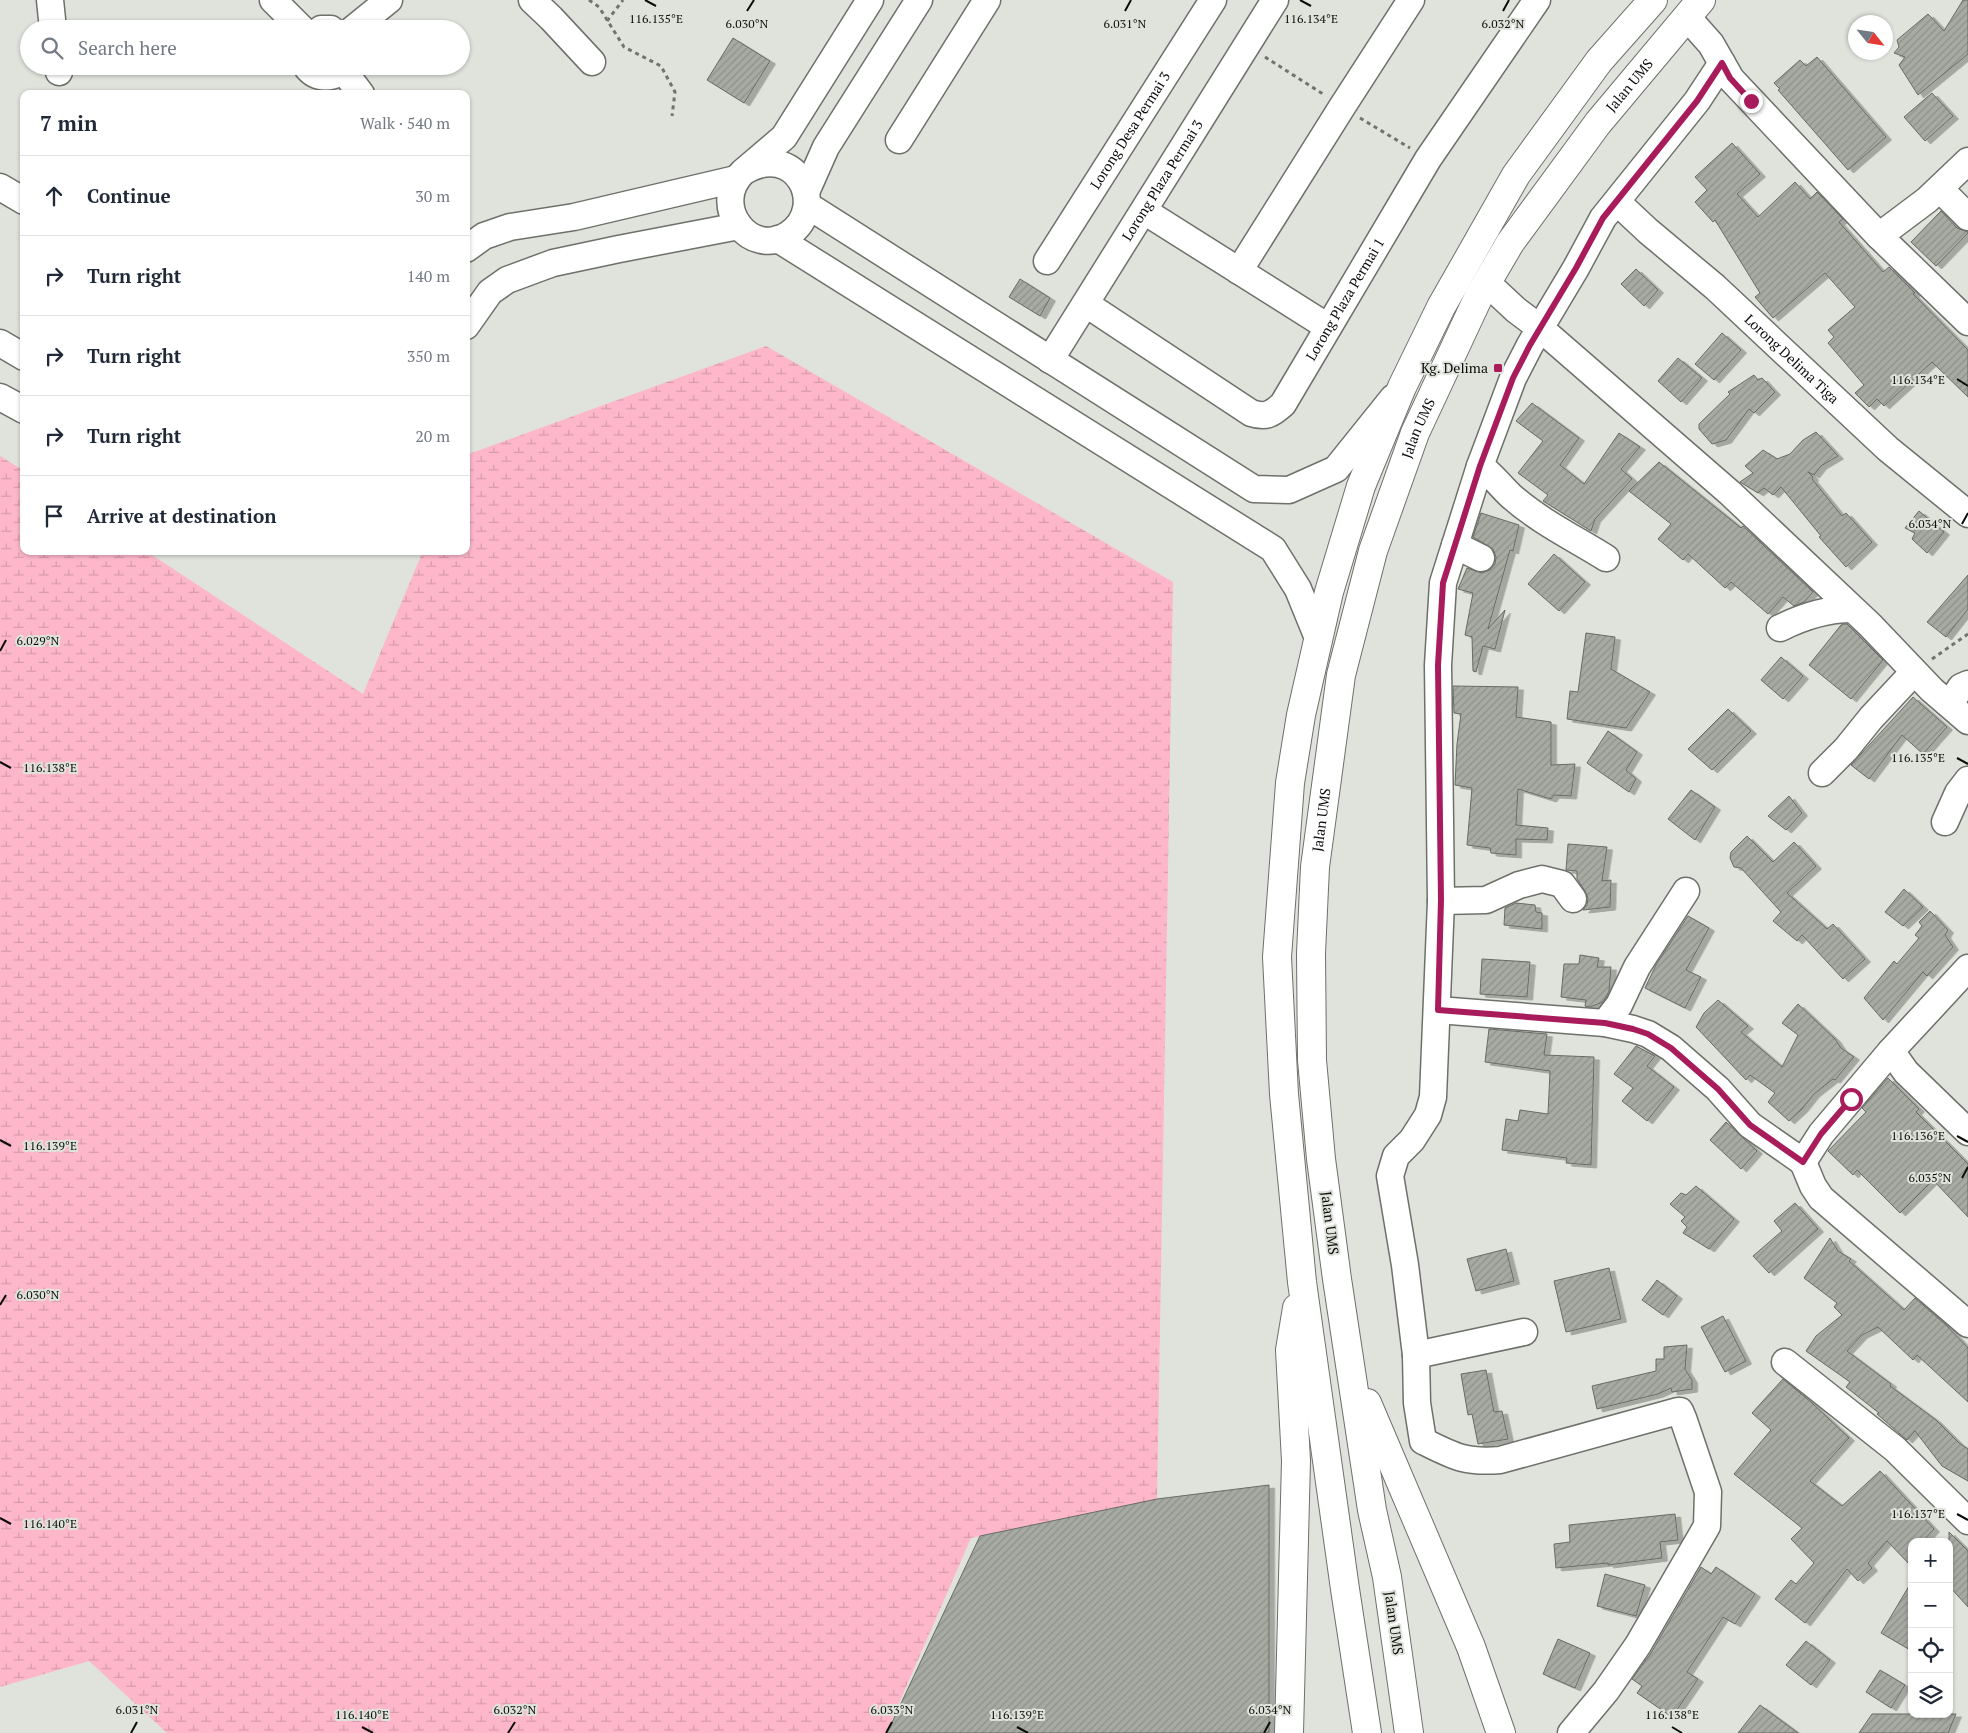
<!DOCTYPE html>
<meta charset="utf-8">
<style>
:root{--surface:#fff;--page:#f6f6f7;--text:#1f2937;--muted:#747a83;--line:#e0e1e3}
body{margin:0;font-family:"PT Serif",serif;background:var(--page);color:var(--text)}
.controls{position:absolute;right:15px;bottom:15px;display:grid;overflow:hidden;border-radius:10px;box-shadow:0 1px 4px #0004}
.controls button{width:45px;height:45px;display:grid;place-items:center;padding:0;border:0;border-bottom:1px solid var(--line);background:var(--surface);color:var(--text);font:25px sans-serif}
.compass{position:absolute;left:1848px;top:15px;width:45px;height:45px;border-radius:50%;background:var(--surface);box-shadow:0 1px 4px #0004;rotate:120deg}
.stop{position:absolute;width:15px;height:15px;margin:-11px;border:4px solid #a91c5c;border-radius:50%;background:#fff}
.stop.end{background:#a91c5c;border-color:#fff;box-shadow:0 1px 5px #0008}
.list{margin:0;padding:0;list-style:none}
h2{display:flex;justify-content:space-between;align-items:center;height:65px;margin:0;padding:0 20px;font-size:21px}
h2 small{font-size:16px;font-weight:400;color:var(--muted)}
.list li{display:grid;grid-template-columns:32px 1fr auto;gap:15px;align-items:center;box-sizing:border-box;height:80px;padding:0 20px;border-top:1px solid var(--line)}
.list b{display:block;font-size:19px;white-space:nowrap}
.list em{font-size:16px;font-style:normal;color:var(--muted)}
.icon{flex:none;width:28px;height:28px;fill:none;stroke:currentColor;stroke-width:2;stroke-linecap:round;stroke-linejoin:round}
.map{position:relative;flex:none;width:1968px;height:1733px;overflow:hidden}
.search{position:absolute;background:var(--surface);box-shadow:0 1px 4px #0004;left:20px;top:20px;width:450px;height:55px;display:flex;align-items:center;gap:12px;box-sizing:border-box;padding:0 18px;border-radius:28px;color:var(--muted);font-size:19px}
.panel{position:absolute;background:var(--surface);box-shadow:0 1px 4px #0004;left:20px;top:90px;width:450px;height:465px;border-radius:10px}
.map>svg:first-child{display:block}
.wetland{fill:url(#wetland-marsh)}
.building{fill:url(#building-hatch);stroke:#676b63;filter:url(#shadow)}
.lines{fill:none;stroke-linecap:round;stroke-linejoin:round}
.minor-casing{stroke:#6d7169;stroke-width:29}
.highway-casing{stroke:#6d7169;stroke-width:30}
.path{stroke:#71736e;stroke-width:3;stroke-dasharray:4 4;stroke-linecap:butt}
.minor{stroke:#fff;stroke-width:26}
.highway{stroke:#fff;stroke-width:28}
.route{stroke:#a91c5c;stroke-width:6}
.ticks{fill:none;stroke:#0b0c09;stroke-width:2}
.poi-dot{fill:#a91c5c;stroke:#dfe3db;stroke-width:2}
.labels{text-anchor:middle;stroke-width:4;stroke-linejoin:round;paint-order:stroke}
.street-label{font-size:14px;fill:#0b0c09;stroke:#dfe3db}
.poi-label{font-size:14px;fill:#0b0c09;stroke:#dfe3db;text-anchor:end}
.ticks-label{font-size:12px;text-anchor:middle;fill:#0b0c09;stroke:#dfe3db;stroke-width:4;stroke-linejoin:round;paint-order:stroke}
</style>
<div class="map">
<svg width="1968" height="1733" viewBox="0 0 1968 1733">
<defs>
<pattern id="wetland-marsh" width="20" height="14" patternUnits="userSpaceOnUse" patternTransform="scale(1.25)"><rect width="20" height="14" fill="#fdb6ca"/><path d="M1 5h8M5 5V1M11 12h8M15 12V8" fill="none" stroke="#d89bac"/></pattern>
<pattern id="building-hatch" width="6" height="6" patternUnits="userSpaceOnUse" patternTransform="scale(1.25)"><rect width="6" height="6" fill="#a7aaa2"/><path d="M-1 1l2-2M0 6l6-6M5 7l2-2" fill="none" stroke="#8e918a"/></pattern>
<filter id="shadow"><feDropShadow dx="5.5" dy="3" stdDeviation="0" flood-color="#0004"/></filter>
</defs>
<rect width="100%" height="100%" fill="#dfe3db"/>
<polygon class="wetland" points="766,346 1173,582 1157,1499 971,1538 886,1733 167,1733 89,1661 0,1687 0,456 24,471 24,551 146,551 363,694 423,551 466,551 466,455"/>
<g class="building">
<polygon points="1963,0 1968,0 1968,54 1918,95 1899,65 1905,57 1894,53 1899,47 1897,40 1928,14 1944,31"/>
<polygon points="733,38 770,61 744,103 707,80"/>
<polygon points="1817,57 1886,137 1848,170 1778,90 1780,89 1774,83 1800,60 1806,66"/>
<polygon points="1932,93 1953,116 1925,141 1904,117"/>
<polygon points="1732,143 1760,174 1737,194 1758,217 1795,182 1810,199 1817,192 1843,219 1839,222 1883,272 1889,267 1915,293 1913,294 1968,350 1968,397 1932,362 1884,406 1877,399 1869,407 1855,393 1864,385 1828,343 1834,337 1828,330 1855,307 1825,273 1773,318 1755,297 1760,293 1715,220 1713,222 1695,202 1707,190 1695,177"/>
<polygon points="1941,211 1957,228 1968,232 1968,233 1936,266 1911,242"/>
<polygon points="1636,269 1658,290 1644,306 1621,284"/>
<polygon points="1020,279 1050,298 1040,316 1009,297"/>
<polygon points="1722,333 1741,350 1714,380 1695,364"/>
<polygon points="1678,358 1702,378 1681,402 1658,381"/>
<polygon points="1754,375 1758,380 1762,378 1775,392 1754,413 1749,409 1726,440 1712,444 1699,429 1699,424 1730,394 1728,392"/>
<polygon points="1532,403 1579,438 1560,465 1584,484 1619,433 1640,447 1621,469 1632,479 1595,519 1591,531 1543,501 1548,495 1518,473 1543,441 1516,421"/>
<polygon points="1816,432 1838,456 1821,466 1814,475 1808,472 1813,477 1812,479 1842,516 1846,513 1872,542 1846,567 1819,537 1821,536 1781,487 1773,495 1764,488 1758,493 1740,482 1753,473 1745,466 1763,450 1777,459 1790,454 1803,440"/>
<polygon points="1659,462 1741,528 1743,526 1813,592 1804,602 1794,606 1783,597 1768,614 1731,582 1725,588 1688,554 1683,560 1658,539 1671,524 1629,491"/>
<polygon points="1919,511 1944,532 1927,553 1912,539 1915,533 1905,528"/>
<polygon points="1481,513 1519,525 1513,551 1510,550 1488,629 1505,610 1495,649 1483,646 1476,672 1473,671 1472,637 1465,635 1473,593 1458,589 1467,568 1482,573 1490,570 1495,564 1496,557 1493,549 1473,537"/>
<polygon points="1554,554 1585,582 1559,611 1528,584"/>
<polygon points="1968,575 1968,609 1946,637 1927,622"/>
<polygon points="1843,624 1847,624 1883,660 1851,699 1809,665 1841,625"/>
<polygon points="1586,633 1615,637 1611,669 1650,692 1626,728 1567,719 1570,691 1578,692"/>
<polygon points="1781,657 1803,676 1783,699 1761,680"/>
<polygon points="1453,686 1518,687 1516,717 1551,722 1551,765 1575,764 1571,796 1554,795 1551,799 1518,789 1516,825 1548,828 1547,840 1516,839 1516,855 1491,853 1490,848 1467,845 1472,788 1455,785 1457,744 1461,714 1454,713"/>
<polygon points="1913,697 1947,727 1923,754 1902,735 1869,779 1851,765"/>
<polygon points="1728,709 1751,731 1712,770 1688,749"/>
<polygon points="1608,731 1637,752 1626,770 1636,779 1629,792 1587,763"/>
<polygon points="1691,790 1715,807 1695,840 1668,819"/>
<polygon points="1789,796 1802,813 1786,830 1768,816"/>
<polygon points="1747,836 1773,862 1794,842 1816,866 1787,893 1827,929 1833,924 1865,959 1843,979 1802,935 1797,941 1773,921 1781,912 1741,868 1734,867 1730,858 1731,852"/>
<polygon points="1568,844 1607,847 1602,881 1611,880 1610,907 1583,910 1587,905 1588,898 1585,891 1577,879 1577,871 1566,870"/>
<polygon points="1904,889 1923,907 1903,926 1885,912"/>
<polygon points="1516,903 1535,905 1536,912 1542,913 1542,929 1504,925 1505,908"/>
<polygon points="1930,911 1948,930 1945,935 1953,947 1927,976 1923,972 1883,1020 1864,998 1894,961 1897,964 1919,938 1915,935 1922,926 1919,922"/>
<polygon points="1688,916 1709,928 1686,970 1701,977 1685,1008 1645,988 1656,965"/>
<polygon points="1580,955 1599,958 1597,967 1611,967 1609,991 1606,997 1603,1002 1590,1007 1585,1006 1586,1000 1561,997 1564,964 1579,964"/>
<polygon points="1482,959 1530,962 1527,997 1480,994"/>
<polygon points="1718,1000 1748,1026 1741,1032 1782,1067 1798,1035 1782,1023 1798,1004 1835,1039 1841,1048 1854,1057 1835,1080 1833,1079 1814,1094 1802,1109 1789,1121 1768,1102 1775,1093 1750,1075 1746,1080 1696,1027 1704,1013"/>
<polygon points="1489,1029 1547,1034 1544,1055 1594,1057 1591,1165 1566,1163 1567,1158 1502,1150 1506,1119 1518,1121 1520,1110 1548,1114 1550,1071 1485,1062"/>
<polygon points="1636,1046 1655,1056 1647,1066 1674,1087 1647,1121 1622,1101 1633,1088 1614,1074"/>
<polygon points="1888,1078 1919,1109 1916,1112 1968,1164 1968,1217 1933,1180 1900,1213 1857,1170 1853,1175 1828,1151 1866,1112 1862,1108"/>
<polygon points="1726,1122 1757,1151 1741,1169 1710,1140"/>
<polygon points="1696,1186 1734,1219 1709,1249 1683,1233 1687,1227 1681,1221 1685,1217 1670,1204 1681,1193 1686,1195"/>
<polygon points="1795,1203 1818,1229 1769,1273 1753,1256 1782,1231 1774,1221"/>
<polygon points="1830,1238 1838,1251 1851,1259 1849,1261 1904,1310 1915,1298 1946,1325 1968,1348 1968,1402 1917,1355 1913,1360 1878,1327 1862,1335 1847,1351 1891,1384 1890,1386 1936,1420 1959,1443 1968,1449 1968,1481 1942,1466 1915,1431 1907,1440 1877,1414 1879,1413 1846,1387 1850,1382 1806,1351 1816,1336 1842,1315 1834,1307 1837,1303 1804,1278"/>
<polygon points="1506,1249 1514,1281 1476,1291 1467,1259"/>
<polygon points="1609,1268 1621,1319 1566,1332 1554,1281"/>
<polygon points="1657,1280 1677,1296 1663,1315 1642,1300"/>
<polygon points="1723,1316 1746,1361 1725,1372 1701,1327"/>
<polygon points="1687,1345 1685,1369 1692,1380 1692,1389 1672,1392 1671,1388 1658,1394 1597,1409 1592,1386 1656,1371 1656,1359 1664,1359 1664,1347"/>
<polygon points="1486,1370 1494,1412 1502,1411 1508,1439 1478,1444 1472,1414 1468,1415 1461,1374"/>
<polygon points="1783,1379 1812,1403 1849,1438 1810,1481 1842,1506 1880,1471 1934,1529 1922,1542 1912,1542 1912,1567 1887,1541 1868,1563 1872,1568 1858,1581 1847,1569 1805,1623 1775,1599 1791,1580 1796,1584 1814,1563 1791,1539 1802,1528 1734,1474 1771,1430 1752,1413"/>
<polygon points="1269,1485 1269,1733 887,1733 980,1536 1157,1499"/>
<polygon points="1675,1514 1678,1540 1660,1542 1662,1558 1608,1565 1608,1563 1556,1568 1554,1544 1570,1542 1569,1525"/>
<polygon points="1949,1532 1968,1551 1968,1607 1949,1586"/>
<polygon points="1701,1567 1711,1574 1716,1567 1755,1594 1735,1624 1723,1617 1687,1672 1698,1679 1672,1717 1637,1693 1642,1686 1632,1679 1651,1653"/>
<polygon points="1605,1574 1645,1585 1636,1616 1597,1606"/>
<polygon points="1912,1581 1912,1651 1881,1633"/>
<polygon points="1558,1639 1590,1653 1575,1688 1543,1674"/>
<polygon points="1806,1641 1830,1660 1811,1685 1786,1665"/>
<polygon points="1880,1670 1905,1685 1891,1708 1866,1692"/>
<polygon points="1760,1705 1798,1733 1738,1733"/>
<polygon points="1872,1714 1956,1714 1948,1733 1859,1733"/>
</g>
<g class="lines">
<defs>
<g id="minor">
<polyline points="50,0 53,29"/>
<polyline points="273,0 302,29"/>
<polyline points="532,0 551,18 592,62"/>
<polyline points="1687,17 1711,44 1731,79 1879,236 1968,322"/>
<polyline points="321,29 331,29"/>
<polyline points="353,29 389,0"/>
<polyline points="58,66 59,72"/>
<path d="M306 66C316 80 335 80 345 66"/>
<polyline points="343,70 361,94"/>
<polyline points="899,140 987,0"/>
<path d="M743 172C796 139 829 207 789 234 750 260 709 205 743 172L784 137 870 0"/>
<polyline points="0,187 24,201"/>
<polyline points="1940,189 1968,217"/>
<polyline points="806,192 826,147 919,0"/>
<path id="s1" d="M1617 202 1648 231 1715 287 1888 449 1968 514"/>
<polyline points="807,205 1254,489 1289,490 1336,469 1393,398"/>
<polyline points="1144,211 1328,327"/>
<polyline points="1879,236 1927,200 1968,161"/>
<polyline points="778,239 1273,549 1298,589 1318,638"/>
<polyline points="466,249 484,236 510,227 574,217 736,179"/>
<path id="s2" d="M1047 261 1213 0"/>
<polyline points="1239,271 1342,107 1411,0"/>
<polyline points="1487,283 1516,310 1540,328 1730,493 1870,625 1932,690 1968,721"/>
<path id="s3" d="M1086 304 1251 413C1266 418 1272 414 1283 404L1428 159 1537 0"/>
<polyline points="466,326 490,292 507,280 553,263 619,249 739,226"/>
<polyline points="0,343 24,357"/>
<path id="s4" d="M1050 360 1275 0"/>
<polyline points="0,397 24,410"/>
<path d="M1480 466C1492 474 1500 486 1511 496 1539 521 1574 538 1606 558"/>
<polyline points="1455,545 1481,558"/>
<path d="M1780 628C1804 616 1826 609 1852 609"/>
<polyline points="1950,704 1961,687 1968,684"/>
<polyline points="1822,773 1846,749 1871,718 1914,672"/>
<polyline points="1945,822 1958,793 1968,780"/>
<polyline points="1441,901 1486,900 1519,885 1542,879 1562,884 1573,899"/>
<polyline points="1438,1010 1605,1023 1633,1029 1648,1034 1671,1048 1718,1089 1750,1125 1803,1162 1821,1134 1891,1051 1968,968"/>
<polyline points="1605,1023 1619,1005 1637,967 1686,891"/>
<polyline points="1891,1051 1906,1072 1968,1132"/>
<polyline points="1803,1162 1813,1186 1821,1198 1968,1324"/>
<polyline points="1416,1355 1524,1332"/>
<polyline points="1785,1362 1895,1449 1968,1521"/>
<path d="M1571 1733 1606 1691 1638 1645 1707 1526 1708 1492 1683 1418 1680 1411H1678L1500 1460C1465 1463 1453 1456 1423 1441L1417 1403 1416 1355 1405 1265 1390 1176 1396 1156 1412 1140 1428 1115 1433 1097 1441 901 1438 665 1443 583 1480 466 1513 378 1530 345 1576 268 1603 218 1697 101 1722 63"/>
</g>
<g id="highway">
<polyline points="1367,1403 1471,1647 1501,1733"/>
<polyline points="1289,1733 1296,1461 1290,1350 1297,1308"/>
<polyline points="1367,1733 1345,1589 1302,1282 1284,1094 1277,957 1290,783 1301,715 1329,592 1361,486 1402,387 1441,307 1516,175 1599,61 1653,0"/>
<path id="s5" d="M1409 1733 1387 1577 1372 1510 1337 1279 1321 1159 1312 1060 1311 953 1315 867 1341 675 1373 551 1415 433 1479 296 1510 243 1598 123 1701 0"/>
</g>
</defs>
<use href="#minor" class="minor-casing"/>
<use href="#highway" class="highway-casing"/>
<g class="path">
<polyline points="589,0 599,7 624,47 661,66 675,92 672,116"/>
<polyline points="607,21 623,0"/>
<polyline points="1265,57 1323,94"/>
<polyline points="1360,118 1410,148"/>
<polyline points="1932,659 1968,634"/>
</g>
<use href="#minor" class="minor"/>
<use href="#highway" class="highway"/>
</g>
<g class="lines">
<polyline class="route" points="1751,101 1730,78 1722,63 1697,101 1603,218 1576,268 1530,345 1513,378 1480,466 1443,583 1438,665 1441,900 1438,1010 1605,1023 1633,1029 1648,1034 1671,1048 1718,1089 1750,1125 1803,1162 1821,1134 1851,1099"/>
</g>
<path class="ticks" d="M645 0 656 6M1300 0 1311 6M747 11 754 0M1125 11 1131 0M1503 11 1509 0M1957 379 1968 386M1962 524 1968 513M0 651 6 640M1957 758 1968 764M0 762 11 768M1957 1136 1968 1142M0 1140 11 1146M1962 1178 1968 1167M0 1305 6 1295M1957 1514 1968 1520M0 1518 11 1524M362 1727 373 1733M1017 1727 1028 1733M1672 1727 1682 1733M131 1733 137 1722M508 1733 515 1722M886 1733 892 1722M1264 1733 1270 1722"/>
<rect class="poi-dot" x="1493" y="363" width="10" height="10" rx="2.5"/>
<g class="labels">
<g class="street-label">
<text dy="5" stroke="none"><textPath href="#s5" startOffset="1731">Jalan UMS</textPath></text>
<text dy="5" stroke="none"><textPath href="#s2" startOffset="155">Lorong Desa Permai 3</textPath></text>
<text dy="5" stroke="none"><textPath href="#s4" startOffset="212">Lorong Plaza Permai 3</textPath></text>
<text dy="5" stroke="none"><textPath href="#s3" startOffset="355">Lorong Plaza Permai 1</textPath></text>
<text dy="5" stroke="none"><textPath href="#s1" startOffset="235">Lorong Delima Tiga</textPath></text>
<text dy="5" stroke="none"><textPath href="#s5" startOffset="1326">Jalan UMS</textPath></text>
<text dy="5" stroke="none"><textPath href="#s5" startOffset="921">Jalan UMS</textPath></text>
<text transform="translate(1330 1223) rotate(83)" y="5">Jalan UMS</text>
<text transform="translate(1394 1623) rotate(82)" y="5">Jalan UMS</text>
</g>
<g class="poi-label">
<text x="1488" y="373">Kg. Delima</text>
</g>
</g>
<g class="ticks-label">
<text x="656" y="23">116.135°E</text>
<text x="1311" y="23">116.134°E</text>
<text x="747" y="28">6.030°N</text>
<text x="1125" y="28">6.031°N</text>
<text x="1503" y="28">6.032°N</text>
<text x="1918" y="384">116.134°E</text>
<text x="1930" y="528">6.034°N</text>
<text x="38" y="645">6.029°N</text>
<text x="1918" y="762">116.135°E</text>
<text x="50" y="772">116.138°E</text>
<text x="1918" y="1140">116.136°E</text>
<text x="50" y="1150">116.139°E</text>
<text x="1930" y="1182">6.035°N</text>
<text x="38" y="1299">6.030°N</text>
<text x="1918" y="1518">116.137°E</text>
<text x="50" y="1528">116.140°E</text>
<text x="137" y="1714">6.031°N</text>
<text x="515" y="1714">6.032°N</text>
<text x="892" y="1714">6.033°N</text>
<text x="1270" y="1714">6.034°N</text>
<text x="362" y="1719">116.140°E</text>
<text x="1017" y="1719">116.139°E</text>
<text x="1672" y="1719">116.138°E</text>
</g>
</svg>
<div class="controls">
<button>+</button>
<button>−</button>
<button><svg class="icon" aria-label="locate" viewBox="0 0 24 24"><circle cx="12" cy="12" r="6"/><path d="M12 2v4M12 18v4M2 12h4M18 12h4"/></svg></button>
<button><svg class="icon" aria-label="layers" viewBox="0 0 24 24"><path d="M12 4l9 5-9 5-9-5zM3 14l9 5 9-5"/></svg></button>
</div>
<svg class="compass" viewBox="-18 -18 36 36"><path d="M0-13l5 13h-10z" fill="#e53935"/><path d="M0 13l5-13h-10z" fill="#747a83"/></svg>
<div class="stop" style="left:1851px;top:1099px"></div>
<div class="stop end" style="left:1751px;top:101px"></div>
<div class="search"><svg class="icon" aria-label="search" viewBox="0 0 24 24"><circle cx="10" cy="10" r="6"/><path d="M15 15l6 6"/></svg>Search here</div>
<section class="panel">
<h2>7 min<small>Walk · 540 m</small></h2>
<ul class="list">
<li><svg class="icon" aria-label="ahead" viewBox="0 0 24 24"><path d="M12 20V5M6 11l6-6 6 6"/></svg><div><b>Continue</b></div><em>30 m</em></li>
<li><svg class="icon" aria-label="right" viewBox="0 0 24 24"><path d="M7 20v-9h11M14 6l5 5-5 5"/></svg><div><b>Turn right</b></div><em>140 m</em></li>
<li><svg class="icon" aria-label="right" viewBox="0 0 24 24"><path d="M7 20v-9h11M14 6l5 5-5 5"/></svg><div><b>Turn right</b></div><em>350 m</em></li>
<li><svg class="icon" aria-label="right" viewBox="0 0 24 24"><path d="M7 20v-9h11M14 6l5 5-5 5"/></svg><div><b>Turn right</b></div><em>20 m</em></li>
<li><svg class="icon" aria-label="arrive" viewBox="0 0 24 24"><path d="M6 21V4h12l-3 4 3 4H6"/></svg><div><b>Arrive at destination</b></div></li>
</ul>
</section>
</div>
